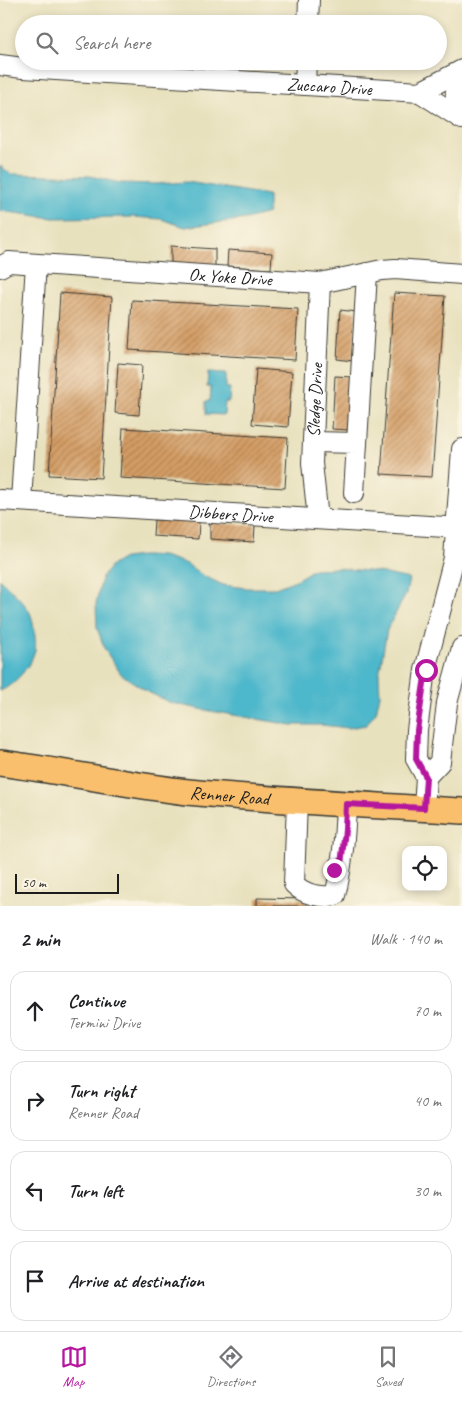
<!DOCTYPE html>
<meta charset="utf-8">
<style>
:root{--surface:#fff;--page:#f2f2f2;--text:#202124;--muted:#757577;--line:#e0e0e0;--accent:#b5179e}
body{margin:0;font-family:Caveat,sans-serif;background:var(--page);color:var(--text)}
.controls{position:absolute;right:15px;bottom:15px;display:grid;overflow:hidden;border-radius:10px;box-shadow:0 2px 8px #0003}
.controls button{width:45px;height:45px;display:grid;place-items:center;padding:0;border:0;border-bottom:1px solid var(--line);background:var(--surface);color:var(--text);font:25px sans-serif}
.scale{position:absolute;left:15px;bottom:12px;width:104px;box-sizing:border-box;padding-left:5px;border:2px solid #1c1c1c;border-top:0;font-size:14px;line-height:18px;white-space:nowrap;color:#1c1c1c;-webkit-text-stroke:4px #fcf5e5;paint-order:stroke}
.stop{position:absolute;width:15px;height:15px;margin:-11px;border:4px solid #b5179e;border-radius:50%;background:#fff}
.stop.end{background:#b5179e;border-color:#fff;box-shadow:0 1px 5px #0008}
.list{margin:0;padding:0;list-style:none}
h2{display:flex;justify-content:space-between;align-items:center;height:65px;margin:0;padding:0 20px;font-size:21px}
h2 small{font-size:16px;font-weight:400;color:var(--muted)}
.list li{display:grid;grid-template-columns:32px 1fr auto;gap:15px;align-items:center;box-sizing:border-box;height:80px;margin:0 10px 10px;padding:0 10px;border:1px solid var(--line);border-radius:15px}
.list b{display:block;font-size:19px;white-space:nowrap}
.list p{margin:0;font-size:16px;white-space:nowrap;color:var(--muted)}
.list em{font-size:16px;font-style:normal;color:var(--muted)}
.icon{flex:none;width:28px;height:28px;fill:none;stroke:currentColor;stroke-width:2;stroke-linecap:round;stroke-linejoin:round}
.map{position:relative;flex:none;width:462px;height:906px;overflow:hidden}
.search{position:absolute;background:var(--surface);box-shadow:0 2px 8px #0003;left:15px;right:15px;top:15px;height:55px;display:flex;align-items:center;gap:12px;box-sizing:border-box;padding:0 18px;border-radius:28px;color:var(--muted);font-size:19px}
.sheet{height:425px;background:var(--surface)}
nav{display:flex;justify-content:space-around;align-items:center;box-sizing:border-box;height:70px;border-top:1px solid var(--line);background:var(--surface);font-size:14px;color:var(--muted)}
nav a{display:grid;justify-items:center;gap:2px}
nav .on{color:var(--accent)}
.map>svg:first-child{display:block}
.water{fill:#4db7cb;stroke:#346a74}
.building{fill:url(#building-hatch)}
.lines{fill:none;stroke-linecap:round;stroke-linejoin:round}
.minor-casing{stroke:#3b3a34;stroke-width:22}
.major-casing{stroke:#3b3a34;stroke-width:28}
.minor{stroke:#fff;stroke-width:20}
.major{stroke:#f9bf6c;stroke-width:25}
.route{stroke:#b5179e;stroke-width:6}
.labels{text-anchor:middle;stroke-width:4.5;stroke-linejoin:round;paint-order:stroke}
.street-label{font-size:18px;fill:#1c1c1c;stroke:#fcf5e5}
</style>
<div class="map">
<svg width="462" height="906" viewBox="0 0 462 906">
<defs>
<pattern id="building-hatch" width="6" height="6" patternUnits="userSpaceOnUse" patternTransform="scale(1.25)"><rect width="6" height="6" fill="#d49d65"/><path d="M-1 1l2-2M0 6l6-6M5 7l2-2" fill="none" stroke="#ab7f52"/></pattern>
</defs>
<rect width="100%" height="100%" fill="#fcf5e5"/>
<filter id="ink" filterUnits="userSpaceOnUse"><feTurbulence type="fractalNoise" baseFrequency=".02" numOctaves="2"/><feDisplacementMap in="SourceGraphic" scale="10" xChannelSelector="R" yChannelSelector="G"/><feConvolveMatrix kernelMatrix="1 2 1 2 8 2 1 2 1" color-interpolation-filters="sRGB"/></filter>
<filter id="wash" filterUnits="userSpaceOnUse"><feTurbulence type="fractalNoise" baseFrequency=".0096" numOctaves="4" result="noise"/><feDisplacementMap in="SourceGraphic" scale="20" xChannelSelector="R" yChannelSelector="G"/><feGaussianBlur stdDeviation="1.12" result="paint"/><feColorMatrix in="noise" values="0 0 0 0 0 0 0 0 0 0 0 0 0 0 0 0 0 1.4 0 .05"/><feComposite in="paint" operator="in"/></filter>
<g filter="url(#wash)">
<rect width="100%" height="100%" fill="#e8e1be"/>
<g class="water">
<polygon points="0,166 11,174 90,176 120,183 155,184 187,182 268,195 268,213 246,219 185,227 161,219 133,217 53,218 0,211"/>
<polygon points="208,373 226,374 226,388 230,388 229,402 225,402 224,415 206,414 206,401 210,401 211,387 207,387"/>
<polygon points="141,556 163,556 187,564 202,575 223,585 246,588 275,588 296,580 314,569 337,568 378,572 409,579 406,594 387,630 379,675 380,695 376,712 366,725 348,728 322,725 292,725 210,711 171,703 148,692 121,674 105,650 97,628 96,603 102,577 112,565 124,558"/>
<path d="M0 579C9 588 27 604 31 615 33 621 37 645 35 650 31 666 15 685 0 691Z"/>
</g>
<g id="blocks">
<g class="building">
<polygon points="171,246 215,249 215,266 171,263"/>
<polygon points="228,250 272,253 271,269 227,266"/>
<polygon points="60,293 112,297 101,478 49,475"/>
<polygon points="394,293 445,296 432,477 381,474"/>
<polygon points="132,300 298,309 295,360 129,350"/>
<polygon points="340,310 357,312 353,361 337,359"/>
<polygon points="118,363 142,365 139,415 115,413"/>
<polygon points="256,369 292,372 288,427 252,424"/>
<polygon points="335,376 352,377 349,430 332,429"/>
<polygon points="123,428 288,438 285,488 120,478"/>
<polygon points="154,520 199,522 198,539 153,536"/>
<polygon points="210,523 255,525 254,542 210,539"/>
<polygon points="257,898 306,899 306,906 257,906"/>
</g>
</g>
</g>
<g filter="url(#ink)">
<use href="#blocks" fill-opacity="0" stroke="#3b3a34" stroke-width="1"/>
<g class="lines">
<defs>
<g id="minor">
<polyline points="308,24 309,0"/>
<path id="s1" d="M0 65 23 68 420 92 462 119"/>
<path d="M462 73C454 87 454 102 462 116"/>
<polyline points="305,85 306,61"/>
<polyline points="420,92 462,70"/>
<path id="s2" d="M0 267 9 262 320 283 382 270 395 269 462 274"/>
<polyline points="313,442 357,443 354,493"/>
<polyline points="357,443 367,273"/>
<path id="s3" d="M0 500 462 528"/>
<polyline points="21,501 36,264"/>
<path id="s4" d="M318 519 312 463 320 283"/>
<polyline points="426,777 440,762 447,703 462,648"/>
<path d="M297 801 294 884C304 895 322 898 335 895 343 866 345 834 346 804"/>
<polyline points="424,808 426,777 416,759 417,730 425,670 454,558 462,449"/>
</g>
<g id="major">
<path id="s5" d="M0 763C63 771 125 785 188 792 279 801 371 805 462 811"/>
</g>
</defs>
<use href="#minor" class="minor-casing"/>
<use href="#major" class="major-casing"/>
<use href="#minor" class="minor"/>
<use href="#major" class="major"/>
</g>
</g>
<g class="lines" filter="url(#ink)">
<polyline class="route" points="334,870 341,865 345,830 346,804 424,808 426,777 416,759 417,730 426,670"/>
</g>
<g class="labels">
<g class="street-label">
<text dy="6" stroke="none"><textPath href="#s1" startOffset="330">Zuccaro Drive</textPath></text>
<text dy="6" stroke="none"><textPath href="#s2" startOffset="232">Ox Yoke Drive</textPath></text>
<text dy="6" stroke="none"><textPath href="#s4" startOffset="119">Sledge Drive</textPath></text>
<text dy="6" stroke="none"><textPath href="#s3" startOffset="231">Dibbers Drive</textPath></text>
<text dy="6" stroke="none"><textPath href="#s5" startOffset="232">Renner Road</textPath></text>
</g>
</g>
</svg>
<div class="controls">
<button><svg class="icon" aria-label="locate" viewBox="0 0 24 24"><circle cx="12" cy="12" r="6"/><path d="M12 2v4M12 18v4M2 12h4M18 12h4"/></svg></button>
</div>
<div class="scale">50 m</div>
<div class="stop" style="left:426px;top:670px"></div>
<div class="stop end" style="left:334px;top:870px"></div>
<div class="search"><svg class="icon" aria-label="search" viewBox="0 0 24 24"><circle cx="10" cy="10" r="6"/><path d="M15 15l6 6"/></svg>Search here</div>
</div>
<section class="sheet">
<h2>2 min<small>Walk · 140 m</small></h2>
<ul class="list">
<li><svg class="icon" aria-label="ahead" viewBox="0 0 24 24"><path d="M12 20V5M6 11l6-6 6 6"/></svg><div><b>Continue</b><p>Termini Drive</p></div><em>70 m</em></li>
<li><svg class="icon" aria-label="right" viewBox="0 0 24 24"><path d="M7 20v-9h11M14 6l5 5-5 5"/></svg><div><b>Turn right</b><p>Renner Road</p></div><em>40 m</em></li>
<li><svg class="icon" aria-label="left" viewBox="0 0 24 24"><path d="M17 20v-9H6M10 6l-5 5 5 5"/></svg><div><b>Turn left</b></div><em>30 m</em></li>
<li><svg class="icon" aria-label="arrive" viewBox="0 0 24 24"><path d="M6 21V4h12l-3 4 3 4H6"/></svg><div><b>Arrive at destination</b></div></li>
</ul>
</section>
<nav>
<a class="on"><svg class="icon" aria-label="map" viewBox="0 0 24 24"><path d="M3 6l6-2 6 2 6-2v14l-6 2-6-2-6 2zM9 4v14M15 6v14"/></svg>Map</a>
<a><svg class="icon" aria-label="directions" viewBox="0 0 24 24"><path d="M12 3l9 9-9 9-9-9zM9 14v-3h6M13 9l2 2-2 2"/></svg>Directions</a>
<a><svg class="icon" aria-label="saved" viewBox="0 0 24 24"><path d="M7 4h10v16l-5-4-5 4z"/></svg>Saved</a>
</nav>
